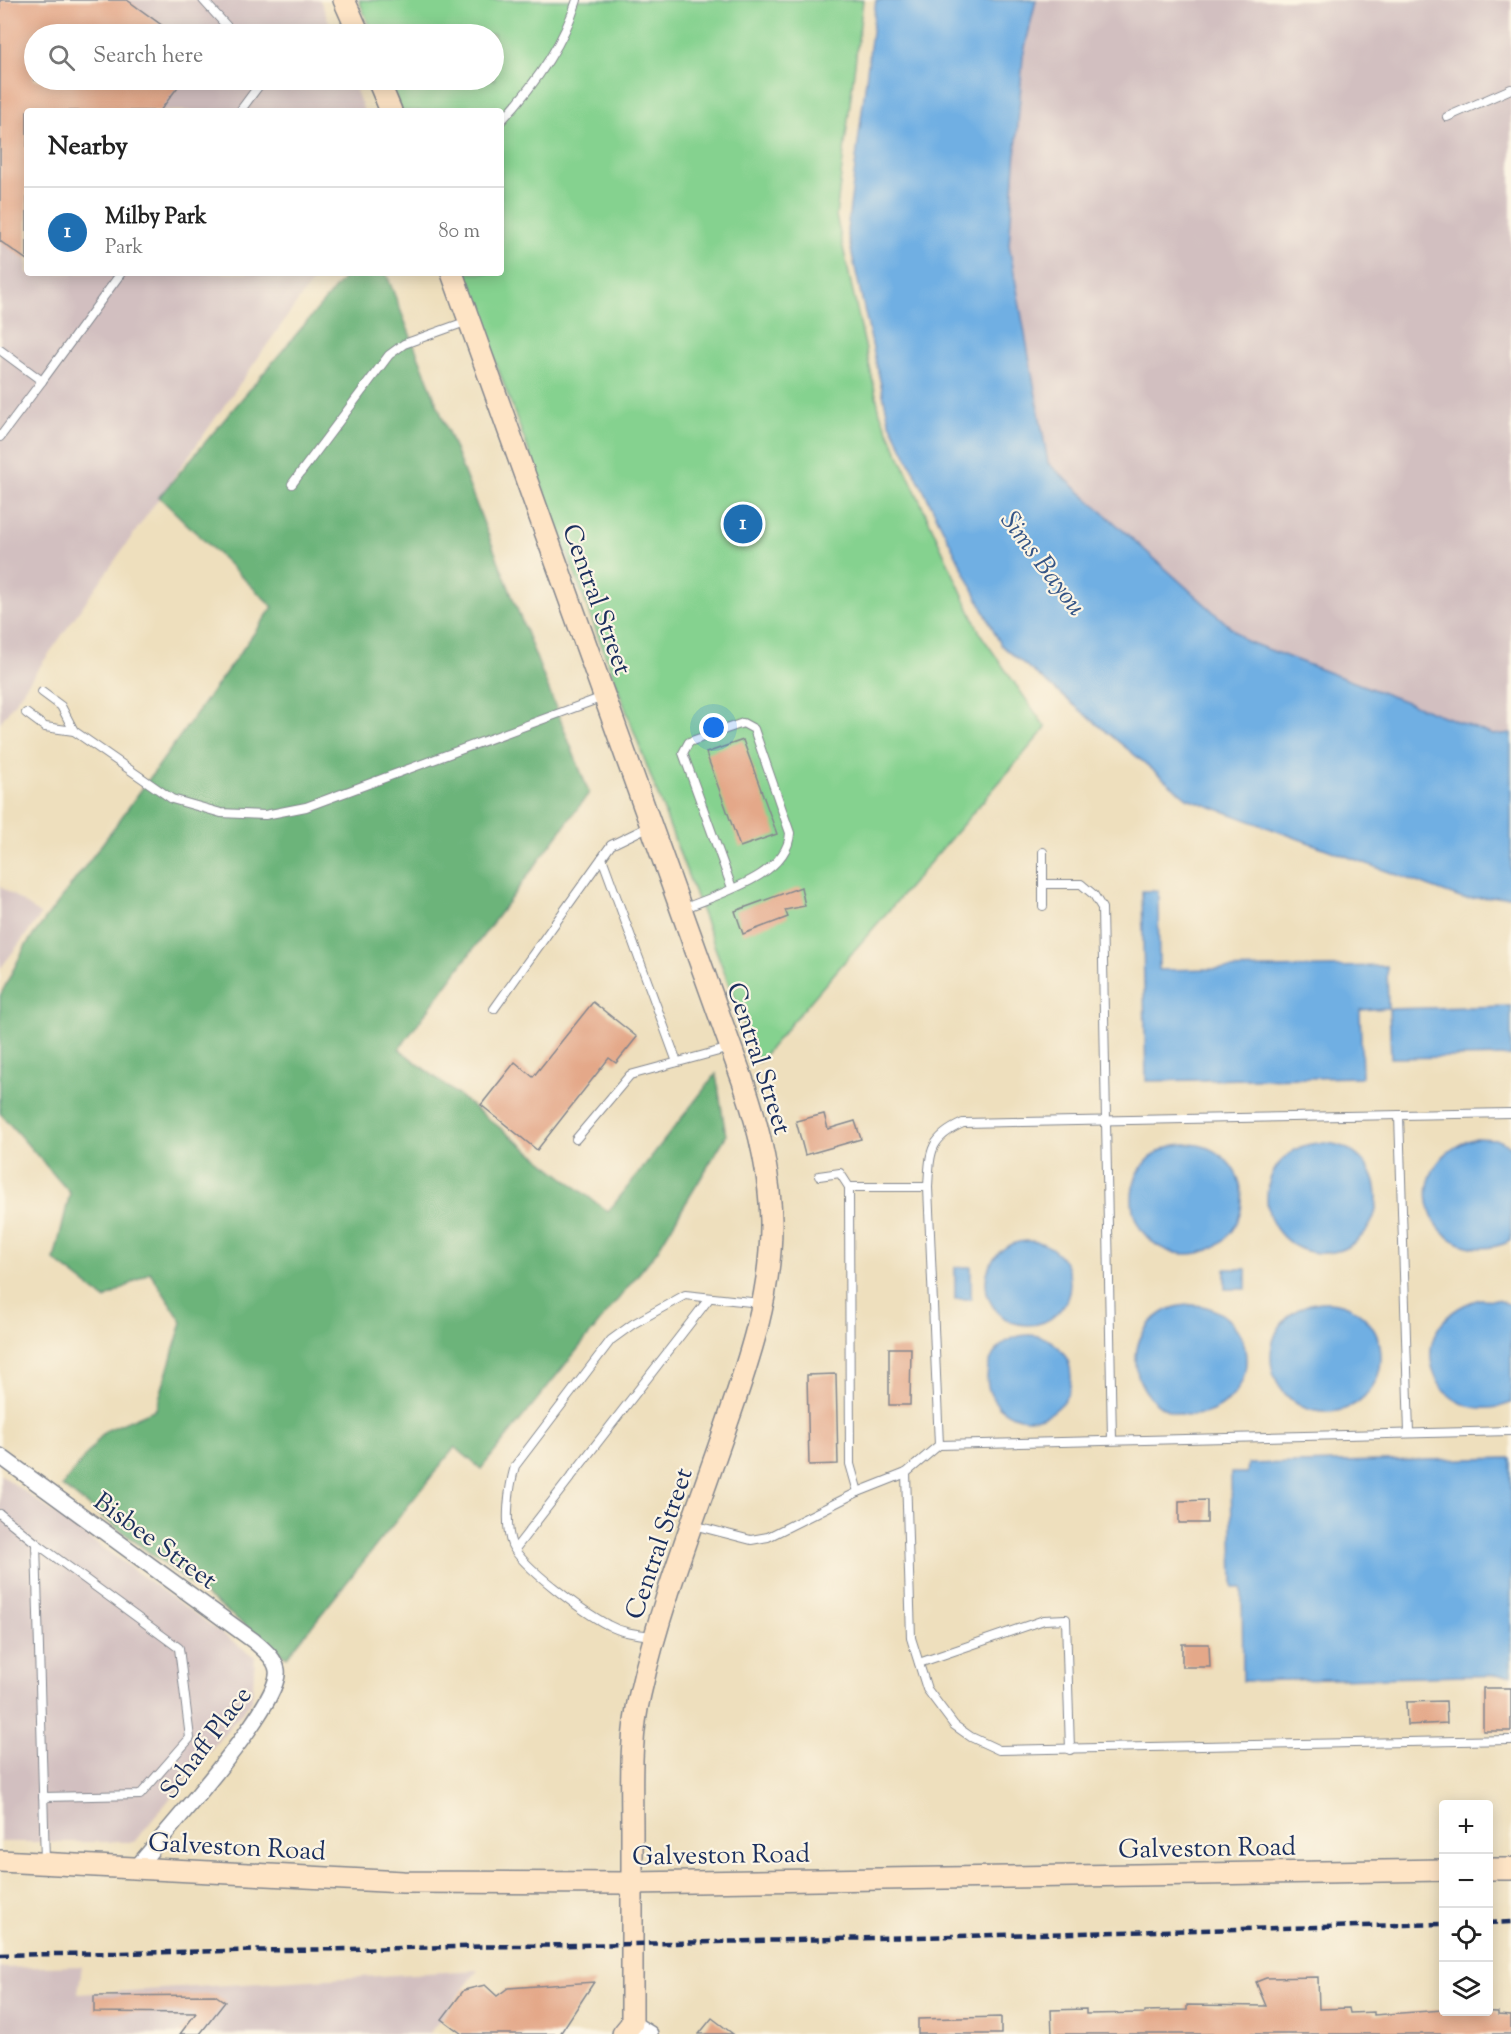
<!DOCTYPE html>
<meta charset="utf-8">
<style>
:root{--surface:#fff;--page:#f6f6f6;--text:#222;--muted:#767676;--line:#e0e0e0;--accent:#1f6fb2}
body{margin:0;font-family:"Sorts Mill Goudy",serif;background:var(--page);color:var(--text)}
.controls{position:absolute;right:18px;bottom:18px;display:grid;overflow:hidden;border-radius:6px;box-shadow:0 3px 15px #0003}
.controls button{width:54px;height:54px;display:grid;place-items:center;padding:0;border:0;border-bottom:2px solid var(--line);background:var(--surface);color:var(--text);font:30px sans-serif}
.you{position:absolute;left:714px;top:728px;width:21px;height:21px;margin:-15px;border:4px solid #fff;border-radius:50%;background:#1a73e8;box-shadow:0 0 0 9px #1a73e833}
.badge{display:grid;place-items:center;width:39px;height:39px;border-radius:50%;background:var(--accent);color:#fff;font-size:20px;font-weight:700}
.pin{position:absolute;translate:-50% -50%;border:3px solid #fff;box-shadow:0 2px 6px #0006}
.list{margin:0;padding:0;list-style:none}
h2{display:flex;justify-content:space-between;align-items:center;height:78px;margin:0;padding:0 24px;font-size:26px}
h2 small{font-size:20px;font-weight:400;color:var(--muted)}
.list li{display:grid;grid-template-columns:39px 1fr auto;gap:18px;align-items:center;box-sizing:border-box;height:90px;padding:0 24px;border-top:2px solid var(--line)}
.list b{display:block;font-size:22px;white-space:nowrap}
.list p{margin:0;font-size:20px;white-space:nowrap;color:var(--muted)}
.list em{font-size:20px;font-style:normal;color:var(--muted)}
.icon{flex:none;width:33px;height:33px;fill:none;stroke:currentColor;stroke-width:2;stroke-linecap:round;stroke-linejoin:round}
.map{position:relative;flex:none;width:1511px;height:2034px;overflow:hidden}
.search{position:absolute;background:var(--surface);box-shadow:0 3px 15px #0003;left:24px;top:24px;width:480px;height:66px;display:flex;align-items:center;gap:15px;box-sizing:border-box;padding:0 21px;border-radius:33px;color:var(--muted);font-size:22px}
.panel{position:absolute;background:var(--surface);box-shadow:0 3px 15px #0003;left:24px;top:108px;width:480px;height:168px;border-radius:6px}
.map>svg:first-child{display:block}
.industrial{fill:#d2bfc0}
.green{fill:#85d28f;stroke:#508076;stroke-width:1.5}
.forest{fill:#6cb47a;stroke:#44726c;stroke-width:1.5}
.water{fill:#70afe3;stroke:#466fa0;stroke-width:1.5}
.building{fill:#e4a889}
.lines{fill:none;stroke-linecap:round;stroke-linejoin:round}
.lane-casing{stroke:#84878e;stroke-width:10}
.street-casing{stroke:#84878e;stroke-width:18}
.secondary-casing{stroke:#84878e;stroke-width:24}
.lane{stroke:#fff;stroke-width:8}
.street{stroke:#fff;stroke-width:15}
.secondary{stroke:#fee4c5;stroke-width:21}
.rail{stroke:#1b2f5e;stroke-width:4.5;stroke-dasharray:9 4.5;stroke-linecap:butt}
.labels{text-anchor:middle;stroke-width:4.5;stroke-linejoin:round;paint-order:stroke}
.street-label{font-size:26px;fill:#1b2f5e;stroke:#fcf5e5}
.water-label{font-size:27px;font-style:italic;fill:#355586;stroke:#fcf5e5}
</style>
<div class="map">
<svg width="1511" height="2034" viewBox="0 0 1511 2034">
<rect width="100%" height="100%" fill="#fcf5e5"/>
<filter id="ink" filterUnits="userSpaceOnUse"><feTurbulence type="fractalNoise" baseFrequency=".0167" numOctaves="2"/><feDisplacementMap in="SourceGraphic" scale="12" xChannelSelector="R" yChannelSelector="G"/><feConvolveMatrix kernelMatrix="1 2 1 2 8 2 1 2 1" color-interpolation-filters="sRGB"/></filter>
<filter id="wash" filterUnits="userSpaceOnUse"><feTurbulence type="fractalNoise" baseFrequency=".008" numOctaves="4" result="noise"/><feDisplacementMap in="SourceGraphic" scale="24" xChannelSelector="R" yChannelSelector="G"/><feGaussianBlur stdDeviation="1.35" result="paint"/><feColorMatrix in="noise" values="0 0 0 0 0 0 0 0 0 0 0 0 0 0 0 0 0 1.4 0 .05"/><feComposite in="paint" operator="in"/></filter>
<g filter="url(#wash)">
<rect width="100%" height="100%" fill="#eedfbd"/>
<g class="industrial">
<polygon points="0,0 320,0 334,34 34,34 34,80 352,80 364,111 27,111 27,273 318,273 0,723"/>
<polygon points="1036,0 1511,0 1511,733 1493,735 1246,641 1048,463 1009,245 1023,56"/>
<polygon points="0,886 41,915 0,969"/>
<polygon points="0,1474 255,1657 252,1700 134,1842 0,1842"/>
<polygon points="82,1966 78,1994 478,1970 429,2034 0,2034 0,1968"/>
</g>
<polygon class="green" points="359,0 863,0 836,216 880,413 981,635 1046,728 758,1062 462,273 501,273 501,111 401,111 389,80 494,80 494,34 372,34"/>
<polygon class="forest" points="348,273 386,273 589,793 399,1049 608,1212 716,1074 726,1136 657,1251 481,1469 455,1447 287,1657 62,1486 105,1431 156,1409 182,1322 150,1272 105,1299 54,1260 70,1193 0,1113 0,996 26,945 108,836 273,607 159,497"/>
<g class="water">
<polygon points="876,0 1036,0 1023,56 1009,245 1048,463 1246,641 1493,735 1511,733 1511,896 1463,899 1187,798 1001,645 889,421 847,231"/>
<polygon points="1142,891 1158,891 1159,970 1387,966 1388,1008 1360,1010 1362,1077 1146,1081"/>
<polygon points="1511,1006 1511,1056 1391,1058 1389,1009"/>
<path d="M1476 1138 1495 1139 1511 1146V1241C1432 1276 1388 1165 1476 1138Z"/>
<circle cx="1322" cy="1198" r="55"/>
<circle cx="1187" cy="1199" r="55"/>
<circle cx="1028" cy="1283" r="42"/>
<rect x="955" y="1267" width="16" height="32"/>
<rect x="1225" y="1269" width="21" height="20"/>
<path d="M1480 1299 1498 1300 1511 1305V1403C1433 1433 1393 1324 1480 1299Z"/>
<circle cx="1326" cy="1357" r="55"/>
<circle cx="1191" cy="1360" r="55"/>
<circle cx="1029" cy="1377" r="42"/>
<polygon points="1511,1458 1511,1675 1243,1681 1242,1588 1233,1588 1231,1473 1247,1473 1248,1464"/>
</g>
<g id="blocks">
<g class="building">
<polygon points="0,0 127,0 174,34 34,34 34,80 183,80 160,111 27,111 27,260 0,241"/>
<polygon points="743,740 777,834 740,847 706,753"/>
<polygon points="801,887 805,906 785,910 788,917 743,934 735,911"/>
<polygon points="593,1002 637,1037 616,1063 609,1058 537,1150 481,1105 515,1062 533,1077"/>
<polygon points="824,1114 828,1129 855,1121 861,1139 805,1155 796,1121"/>
<polygon points="889,1348 911,1348 910,1405 889,1405"/>
<polygon points="836,1374 838,1464 809,1465 807,1375"/>
<polygon points="1207,1500 1207,1523 1179,1523 1179,1501"/>
<polygon points="1182,1644 1209,1644 1210,1667 1182,1667"/>
<rect x="1483" y="1688" width="28" height="43"/>
<polygon points="1446,1701 1447,1723 1407,1725 1406,1702"/>
<polygon points="1318,1977 1319,2009 1349,2008 1350,2013 1374,2012 1374,2015 1443,2010 1498,2012 1498,2015 1511,2016 1511,2034 1052,2034 1051,2010 1086,2009 1086,2014 1145,2013 1145,2011 1187,2010 1187,2005 1266,2006 1256,1982 1266,1978"/>
<polygon points="594,1982 560,2034 462,2034 442,2019 464,1990 485,1985 497,1996 508,1988"/>
<polygon points="215,1995 225,2002 200,2034 180,2034 196,2013 94,2012 94,1996"/>
<polygon points="1001,2017 1001,2034 918,2034 918,2019"/>
<polygon points="712,2018 733,2034 699,2034"/>
</g>
</g>
</g>
<g filter="url(#ink)">
<use href="#blocks" fill-opacity="0" stroke="#84878e" stroke-width="1.5"/>
<g class="lines">
<defs>
<g id="lane">
<polyline points="203,0 234,34"/>
<polyline points="240,111 263,80"/>
<polyline points="1447,117 1511,89"/>
<path d="M501 121C533 87 563 45 577 0"/>
<polyline points="0,350 42,381 121,273"/>
<polyline points="0,437 42,381"/>
<polyline points="292,484 389,355 404,344 468,321"/>
<polyline points="42,692 61,706 74,731 172,799 221,813 265,815 306,807 603,697"/>
<polyline points="26,713 45,727 74,731"/>
<polyline points="602,858 677,1062"/>
<polyline points="1043,884 1081,884 1094,895 1102,908 1112,1440"/>
<polyline points="1043,906 1043,852"/>
<path d="M683 909C717 894 788 876 790 833L754 729 743 723 689 742 683 753 732 888"/>
<polyline points="494,1009 611,845 650,826"/>
<polyline points="1399,1115 1409,1433"/>
<polyline points="576,1139 630,1075 730,1048"/>
<polyline points="849,1187 928,1187"/>
<polyline points="939,1445 1511,1431"/>
<polyline points="906,1473 911,1638 927,1689 954,1725 971,1737 999,1750 1511,1740"/>
<path d="M858 1492 906 1473 939 1445 928 1187C930 1152 929 1138 963 1123L1511 1113"/>
<polyline points="0,1514 36,1543 45,1861"/>
<polyline points="693,1525 751,1540 768,1537 858,1492 850,1464 849,1187 840,1173 819,1176"/>
<polyline points="36,1543 179,1648 190,1738 140,1795 43,1797"/>
<polyline points="515,1549 708,1300"/>
<path d="M652 1636C637 1634 622 1633 608 1625 585 1613 522 1567 512 1545 504 1524 509 1487 515 1466L611 1340 633 1324 685 1295 760 1303"/>
<polyline points="919,1663 1044,1620 1066,1619 1070,1750"/>
</g>
<g id="street">
<path d="M0 1456 254 1641C263 1649 275 1658 277 1670 283 1703 163 1835 137 1867"/>
<polyline points="632,2023 650,2034"/>
</g>
<g id="secondary">
<polyline points="344,0 359,34"/>
<polyline points="378,80 391,111"/>
<path d="M452 273 744 1084C759 1128 770 1174 771 1221 772 1295 748 1363 724 1432 694 1519 660 1605 640 1694 629 1740 632 1788 632 1834 632 1897 632 1960 632 2023L623 2034"/>
<polyline points="0,1861 403,1882 632,1883 1444,1870"/>
<polyline points="1488,1869 1511,1869"/>
</g>
</defs>
<use href="#lane" class="lane-casing"/>
<use href="#street" class="street-casing"/>
<use href="#secondary" class="secondary-casing"/>
<use href="#lane" class="lane"/>
<use href="#street" class="street"/>
<use href="#secondary" class="secondary"/>
<g class="rail">
<polyline points="1488,1923 1511,1922"/>
<polyline points="0,1955 632,1944 1444,1924"/>
</g>
</g>
</g>
<g class="labels">
<g class="street-label">
<text transform="translate(598 599) rotate(70)" y="9">Central Street</text>
<text transform="translate(760 1058) rotate(72)" y="9">Central Street</text>
<text transform="translate(156 1540) rotate(36)" y="9">Bisbee Street</text>
<text transform="translate(658 1543) rotate(-71)" y="9">Central Street</text>
<text transform="translate(205 1742) rotate(-53)" y="9">Schaff Place</text>
<text transform="translate(237 1846) rotate(3)" y="9">Galveston Road</text>
<text transform="translate(1207 1847) rotate(-1)" y="9">Galveston Road</text>
<text transform="translate(721 1854) rotate(-1)" y="9">Galveston Road</text>
</g>
<g class="water-label">
<text transform="translate(1044 563) rotate(53)" y="9">Sims Bayou</text>
</g>
</g>
</svg>
<div class="controls">
<button>+</button>
<button>−</button>
<button><svg class="icon" aria-label="locate" viewBox="0 0 24 24"><circle cx="12" cy="12" r="6"/><path d="M12 2v4M12 18v4M2 12h4M18 12h4"/></svg></button>
<button><svg class="icon" aria-label="layers" viewBox="0 0 24 24"><path d="M12 4l9 5-9 5-9-5zM3 14l9 5 9-5"/></svg></button>
</div>
<div class="you"></div>
<div class="pin badge" style="left:743px;top:524px">1</div>
<div class="search"><svg class="icon" aria-label="search" viewBox="0 0 24 24"><circle cx="10" cy="10" r="6"/><path d="M15 15l6 6"/></svg>Search here</div>
<section class="panel">
<h2>Nearby<small></small></h2>
<ul class="list">
<li><span class="badge">1</span><div><b>Milby Park</b><p>Park</p></div><em>80 m</em></li>
</ul>
</section>
</div>
